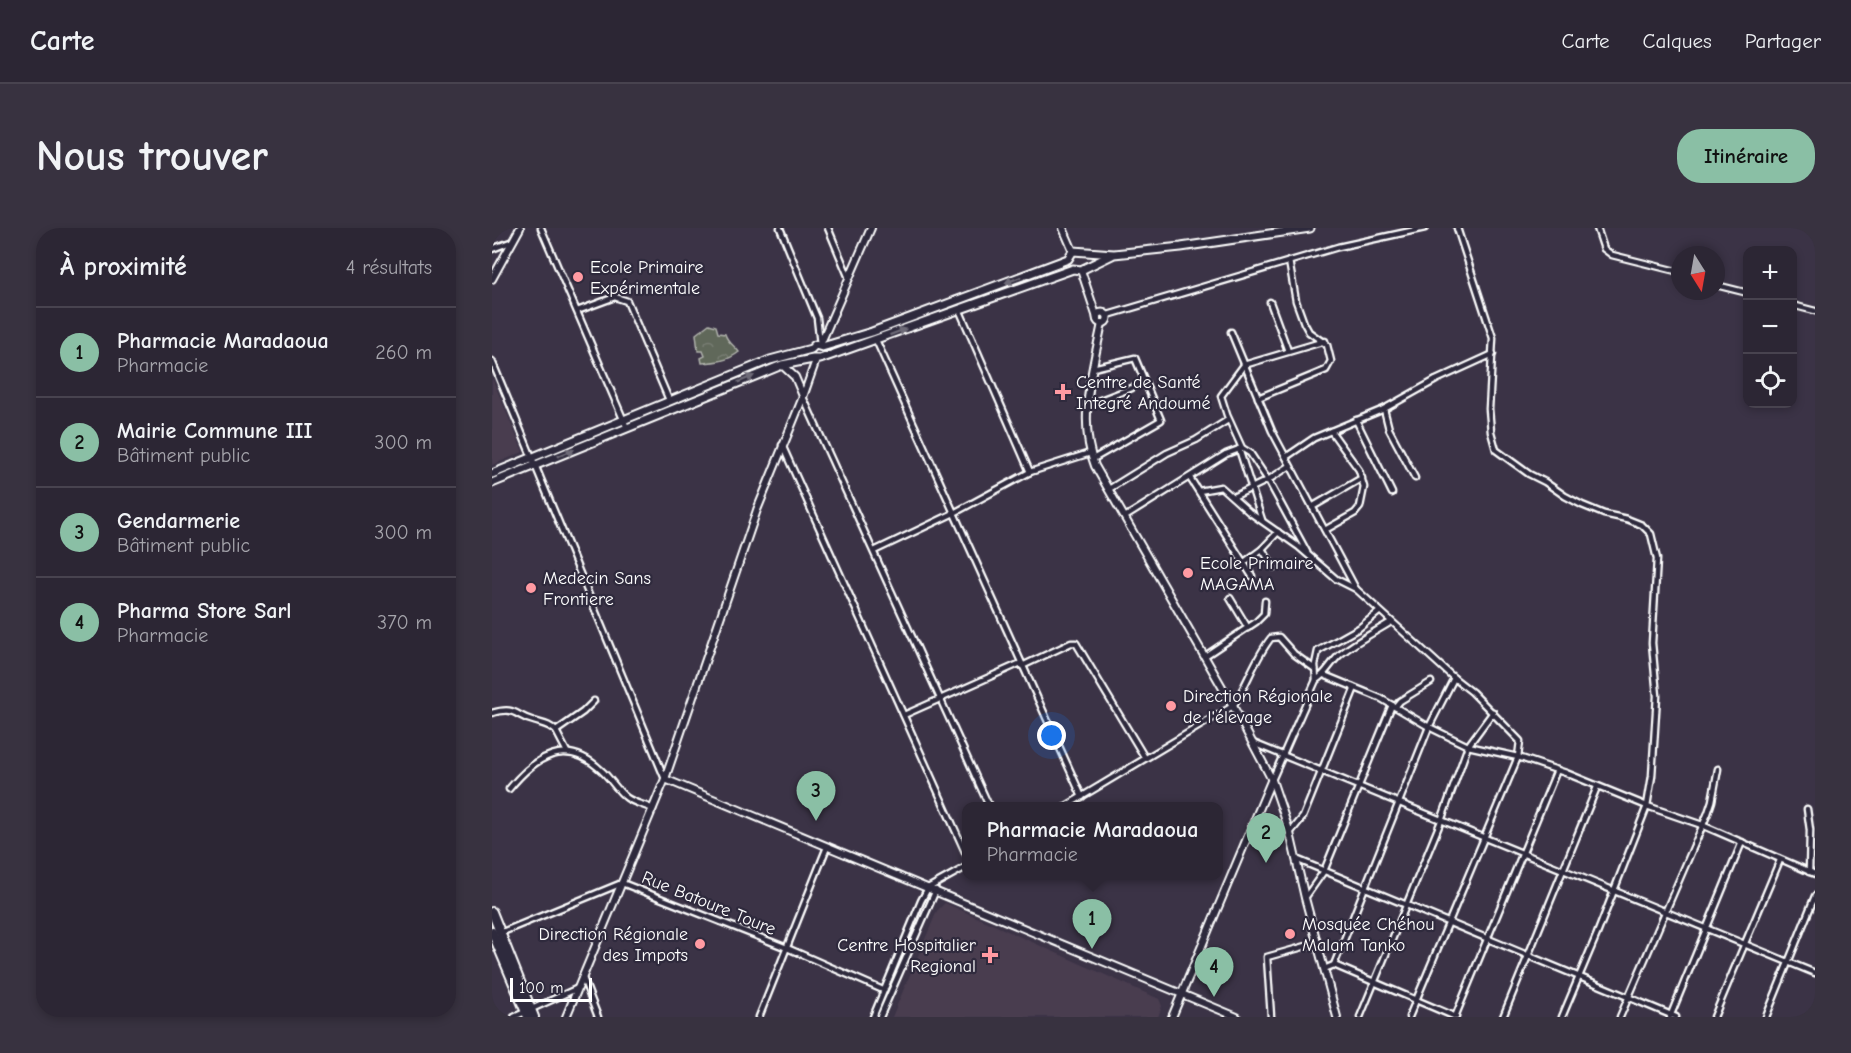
<!DOCTYPE html>
<html lang="fr">
<meta charset="utf-8">
<style>
:root{--surface:#2c2634;--page:#383240;--text:#f1f3f6;--muted:#a6a5ac;--line:#48434f;--accent:#8abfa5}
body{margin:0;font-family:"Comic Neue",sans-serif;background:var(--page);color:var(--text)}
.controls{position:absolute;right:18px;top:18px;display:grid;overflow:hidden;border-radius:12px;box-shadow:0 3px 9px #0003}
.controls button{width:54px;height:54px;display:grid;place-items:center;padding:0;border:0;border-bottom:2px solid var(--line);background:var(--surface);color:var(--text);font:30px sans-serif}
.compass{position:absolute;left:1179px;top:18px;width:54px;height:54px;border-radius:50%;background:var(--surface);box-shadow:0 3px 9px #0003;rotate:169deg}
.scale{position:absolute;left:18px;bottom:15px;width:82px;box-sizing:border-box;padding-left:6px;border:3px solid #fff;border-top:0;font-size:16px;line-height:21px;white-space:nowrap;color:#fff;-webkit-text-stroke:4px #2f2a3d;paint-order:stroke}
.you{position:absolute;left:560px;top:508px;width:21px;height:21px;margin:-15px;border:4px solid #fff;border-radius:50%;background:#1a73e8;box-shadow:0 0 0 9px #1a73e833}
.badge{display:grid;place-items:center;width:39px;height:39px;border-radius:50%;background:var(--accent);color:#111;font-size:20px;font-weight:700}
.pin{position:absolute;translate:-50% -50px;filter:drop-shadow(0 2px 3px #0008)}
.pin::after{content:'';position:absolute;top:32px;width:21px;height:18px;background:inherit;clip-path:polygon(0 0,100% 0,50% 100%)}
.popup{position:absolute;left:470px;top:574px;width:261px;height:78px;box-sizing:border-box;display:grid;place-content:center;border-radius:12px;background:var(--surface);filter:drop-shadow(0 2px 4px #0005);font-size:20px;white-space:nowrap;color:var(--muted)}
.popup b{font-size:22px;color:var(--text)}
.popup::after{content:'';position:absolute;left:50%;top:100%;margin-left:-12px;border:12px solid transparent;border-top-color:var(--surface)}
.list{margin:0;padding:0;list-style:none}
h2{display:flex;justify-content:space-between;align-items:center;height:78px;margin:0;padding:0 24px;font-size:26px}
h2 small{font-size:20px;font-weight:400;color:var(--muted)}
.list li{display:grid;grid-template-columns:39px 1fr auto;gap:18px;align-items:center;box-sizing:border-box;height:90px;padding:0 24px;border-top:2px solid var(--line)}
.list b{display:block;font-size:22px;white-space:nowrap}
.list p{margin:0;font-size:20px;white-space:nowrap;color:var(--muted)}
.list em{font-size:20px;font-style:normal;color:var(--muted)}
.icon{flex:none;width:33px;height:33px;fill:none;stroke:currentColor;stroke-width:2;stroke-linecap:round;stroke-linejoin:round}
.map{position:relative;flex:none;width:1323px;height:789px;overflow:hidden;border-radius:24px}
header{display:flex;align-items:center;gap:36px;box-sizing:border-box;height:84px;padding:0 30px;background:var(--surface);border-bottom:2px solid var(--line)}
header strong{font-size:28px}
nav{display:flex;gap:33px;margin-inline-start:auto;font-size:21px}
.intro{display:flex;align-items:center;justify-content:space-between;box-sizing:border-box;height:144px;padding:0 36px}
h1{margin:0;font-size:42px}
.button{padding:15px 27px;border-radius:24px;background:var(--accent);color:#111;font-size:21px;font-weight:700}
main{display:flex;gap:36px;padding:0 36px}
aside{flex:1;background:var(--surface);border-radius:24px;box-shadow:0 3px 9px #0003}
.map>svg:first-child{display:block}
.built{fill:#4a3d50}
.forest{fill:url(#forest-crowns);stroke:#b0b3ac;stroke-width:1.5}
.lines{fill:none;stroke-linecap:round;stroke-linejoin:round}
.minor-casing{stroke:#fff;stroke-width:9}
.tertiary-casing{stroke:#fff;stroke-width:10}
.secondary-casing{stroke:#fff;stroke-width:11}
.trunk-casing{stroke:#fff;stroke-width:12}
.minor{stroke:#2f2a3d;stroke-width:4.5}
.tertiary{stroke:#2f2a3d;stroke-width:6}
.secondary{stroke:#2f2a3d;stroke-width:7}
.trunk{stroke:#2f2a3d;stroke-width:8}
.oneway{fill:#6d6a77}
.poi-dot{fill:#ff9aa2;stroke:#2f2a3d;stroke-width:2}
.labels{text-anchor:middle;stroke-width:4.5;stroke-linejoin:round;paint-order:stroke}
.poi-label{font-size:18px;fill:#fff;stroke:#2f2a3d;text-anchor:start}
.street-label{font-size:18px;fill:#fff;stroke:#2f2a3d}
</style>
<header>
<strong>Carte</strong>
<nav><a>Carte</a><a>Calques</a><a>Partager</a></nav>
</header>
<div class="intro"><h1>Nous trouver</h1><a class="button">Itinéraire</a></div>
<main>
<aside>
<h2>À proximité<small>4 résultats</small></h2>
<ul class="list">
<li><span class="badge">1</span><div><b>Pharmacie Maradaoua</b><p>Pharmacie</p></div><em>260 m</em></li>
<li><span class="badge">2</span><div><b>Mairie Commune III</b><p>Bâtiment public</p></div><em>300 m</em></li>
<li><span class="badge">3</span><div><b>Gendarmerie</b><p>Bâtiment public</p></div><em>300 m</em></li>
<li><span class="badge">4</span><div><b>Pharma Store Sarl</b><p>Pharmacie</p></div><em>370 m</em></li>
</ul>
</aside>
<div class="map">
<svg width="1323" height="789" viewBox="0 0 1323 789">
<defs>
<pattern id="forest-crowns" width="20" height="18" patternUnits="userSpaceOnUse" patternTransform="scale(1.5)"><rect width="20" height="18" fill="#60675a"/><path d="M2 6a3 3 0 1 1 6 0M12 15a3 3 0 1 1 6 0" fill="none" stroke="#787e73"/></pattern>
</defs>
<rect width="100%" height="100%" fill="#3b3346"/>
<filter id="ink" filterUnits="userSpaceOnUse"><feTurbulence type="fractalNoise" baseFrequency=".0167" numOctaves="2"/><feDisplacementMap in="SourceGraphic" scale="12" xChannelSelector="R" yChannelSelector="G"/><feConvolveMatrix kernelMatrix="1 2 1 2 8 2 1 2 1" color-interpolation-filters="sRGB"/></filter>
<g filter="url(#ink)">
<g class="built">
<polygon points="0,150 31,224 0,237"/>
<polygon points="453,675 667,771 670,778 666,789 400,789 445,683"/>
</g>
<path class="forest" d="M217 96 224 98 226 105 233 106C235 114 242 117 247 124 236 133 223 134 210 135L209 130 213 128 211 123H206L204 106Z"/>
<g class="lines">
<defs>
<g id="minor">
<polyline points="49,0 135,200"/>
<polyline points="288,0 325,90 328,116"/>
<polyline points="336,0 357,50"/>
<polyline points="965,0 1001,110 997,181 999,204 1004,222 1037,246 1053,254 1073,268 1090,277 1112,286 1135,291 1150,297 1159,306 1165,331 1160,415 1165,468 1160,548 1155,578 1105,706 1070,789"/>
<polyline points="1105,0 1112,21 1120,27 1188,44"/>
<polyline points="0,21 21,13"/>
<polyline points="1224,57 1256,65"/>
<polyline points="778,74 796,123"/>
<polyline points="1300,77 1323,83"/>
<polyline points="467,81 538,244"/>
<polyline points="85,83 123,69 135,73 177,172"/>
<polyline points="616,87 846,19 933,0"/>
<polyline points="739,104 780,203 864,361 962,450 980,464 1028,513 1026,529 917,789"/>
<polyline points="384,112 590,569"/>
<polyline points="0,133 173,551"/>
<polyline points="311,169 497,578"/>
<polyline points="766,170 834,142 839,133 835,117 817,104 812,95 804,73 797,33"/>
<polyline points="595,177 640,160"/>
<polyline points="892,181 897,201 923,250"/>
<polyline points="864,192 900,265"/>
<polyline points="290,217 474,626"/>
<polyline points="747,221 770,292"/>
<polyline points="794,229 822,210 892,181 944,152 1001,126"/>
<polyline points="601,231 669,192 643,130 601,140"/>
<polyline points="798,238 776,252 758,225 750,220 735,187 729,168 752,137 833,113"/>
<polyline points="698,250 760,348"/>
<polyline points="617,261 675,225 704,212 736,192"/>
<polyline points="707,263 729,259 757,284 807,319 844,351 864,361"/>
<polyline points="741,269 776,252 815,324"/>
<polyline points="820,279 870,250"/>
<polyline points="633,289 734,226 750,220"/>
<polyline points="833,302 863,285 868,279 872,259 867,242 839,203"/>
<polyline points="770,321 782,339"/>
<polyline points="382,323 462,285 538,244 598,225"/>
<polyline points="751,335 770,321 786,304"/>
<polyline points="738,370 756,400"/>
<path d="M887 384 867 400 826 423 823 437 824 452C835 446 839 433 850 425 865 413 883 404 899 394"/>
<polyline points="713,428 764,394 772,386 773,373"/>
<polyline points="530,438 579,415 584,415 653,530"/>
<polyline points="832,447 888,470 937,499 976,518 949,593 868,789"/>
<polyline points="903,479 908,473 939,454"/>
<polyline points="1001,484 976,518 1026,529 1074,545 1155,578 1210,597 1323,646"/>
<path d="M0 485C25 478 22 488 42 493 51 496 57 496 64 503"/>
<polyline points="412,487 529,435"/>
<polyline points="761,515 1323,745"/>
<polyline points="75,524 64,503 91,484 102,473"/>
<polyline points="780,552 824,452"/>
<path d="M17 561C43 529 74 508 110 543 119 551 125 563 135 570 142 575 153 577 161 581"/>
<path d="M574 578 741 478C755 457 763 430 779 410L787 409 802 426 823 441"/>
<polyline points="1315,581 1318,602 1317,644"/>
<polyline points="798,605 811,589 862,462 861,459"/>
<polyline points="804,631 1184,789"/>
<polyline points="813,670 832,643 900,477"/>
<polyline points="8,705 130,655 295,720 391,762"/>
<polyline points="842,737 937,499 962,450"/>
<polyline points="832,741 842,737 964,789"/>
<polyline points="91,750 106,789"/>
<polyline points="22,789 86,760"/>
<polyline points="267,789 335,619"/>
<polyline points="381,789 429,673 436,660 474,639"/>
<polyline points="388,789 444,662"/>
<polyline points="779,789 775,729 825,715"/>
<polyline points="963,789 1065,542"/>
<polyline points="1011,789 1105,559"/>
<polyline points="1128,789 1216,585 1220,573 1226,541"/>
<polyline points="1178,789 1250,614"/>
<polyline points="1222,789 1288,632"/>
<polyline points="1274,789 1323,668"/>
</g>
<g id="tertiary">
<polyline points="571,0 581,23"/>
<polyline points="589,42 605,90"/>
<polyline points="0,51 28,0"/>
<circle cx="610" cy="90" r="5.5"/>
<path d="M610 95C601 141 585 192 603 238L741 478 780 552 798 605 813 670 845 789"/>
<polyline points="328,117 379,0"/>
<polyline points="290,137 303,149 311,168"/>
<polyline points="173,551 745,789"/>
<polyline points="74,789 173,551 265,282 311,169 324,132"/>
<polyline points="680,789 779,553"/>
</g>
<g id="secondary">
<polyline points="0,246 278,132 319,121 323,117 330,119 380,104 576,31 581,23 622,26 689,19 818,0"/>
<polyline points="0,255 290,137 321,131 328,131 581,41 589,42 620,27"/>
</g>
<g id="trunk">
<polyline points="0,684 42,789"/>
<polyline points="0,704 36,789"/>
</g>
</defs>
<use href="#minor" class="minor-casing"/>
<use href="#tertiary" class="tertiary-casing"/>
<use href="#secondary" class="secondary-casing"/>
<use href="#trunk" class="trunk-casing"/>
<use href="#minor" class="minor"/>
<use href="#tertiary" class="tertiary"/>
<use href="#secondary" class="secondary"/>
<use href="#trunk" class="trunk"/>
</g>
<defs><path id="oneway-solid" d="M-6-.8H1V-3.2L6.5 0L1 3.2V.8H-6Z" transform="scale(1.5)"/></defs>
<g class="oneway">
<use href="#oneway-solid" transform="translate(521 52) rotate(159)"/>
<use href="#oneway-solid" transform="translate(406 104) rotate(-20)"/>
<use href="#oneway-solid" transform="translate(254 151) rotate(-22)"/>
<use href="#oneway-solid" transform="translate(74 225) rotate(-22)"/>
</g>
</g>
<g class="poi-dot">
<circle cx="86" cy="49" r="6"/>
<path d="M568 155h6v6h6v6h-6v6h-6v-6h-6v-6h6z"/>
<circle cx="696" cy="345" r="6"/>
<circle cx="39" cy="360" r="6"/>
<circle cx="679" cy="478" r="6"/>
<circle cx="798" cy="706" r="6"/>
<circle cx="208" cy="716" r="6"/>
<path d="M495 718h6v6h6v6h-6v6h-6v-6h-6v-6h6z"/>
</g>
<g class="labels">
<g class="poi-label">
<text x="98" y="45">Ecole Primaire<tspan x="98" dy="21">Expérimentale</tspan></text>
<text x="584" y="160">Centre de Santé<tspan x="584" dy="21">Integré Andoumé</tspan></text>
<text x="708" y="341">Ecole Primaire<tspan x="708" dy="21">MAGAMA</tspan></text>
<text x="51" y="356">Medecin Sans<tspan x="51" dy="21">Frontiere</tspan></text>
<text x="691" y="474">Direction Régionale<tspan x="691" dy="21">de l'élevage</tspan></text>
<text x="810" y="702">Mosquée Chéhou<tspan x="810" dy="21">Malam Tanko</tspan></text>
<text x="196" y="712" text-anchor="end">Direction Régionale<tspan x="196" dy="21">des Impots</tspan></text>
<text x="484" y="723" text-anchor="end">Centre Hospitalier<tspan x="484" dy="21">Regional</tspan></text>
</g>
<g class="street-label">
<text transform="translate(217 675) rotate(22)" y="6">Rue Batoure Toure</text>
</g>
</g>
</svg>
<div class="controls">
<button>+</button>
<button>−</button>
<button><svg class="icon" aria-label="locate" viewBox="0 0 24 24"><circle cx="12" cy="12" r="6"/><path d="M12 2v4M12 18v4M2 12h4M18 12h4"/></svg></button>
</div>
<svg class="compass" viewBox="-18 -18 36 36"><path d="M0-13l5 13h-10z" fill="#e53935"/><path d="M0 13l5-13h-10z" fill="#a6a5ac"/></svg>
<div class="scale">100 m</div>
<div class="you"></div>
<div class="pin badge" style="left:600px;top:721px">1</div>
<div class="popup"><b>Pharmacie Maradaoua</b>Pharmacie</div>
<div class="pin badge" style="left:774px;top:635px">2</div>
<div class="pin badge" style="left:324px;top:593px">3</div>
<div class="pin badge" style="left:722px;top:769px">4</div>
</div>
</main>
